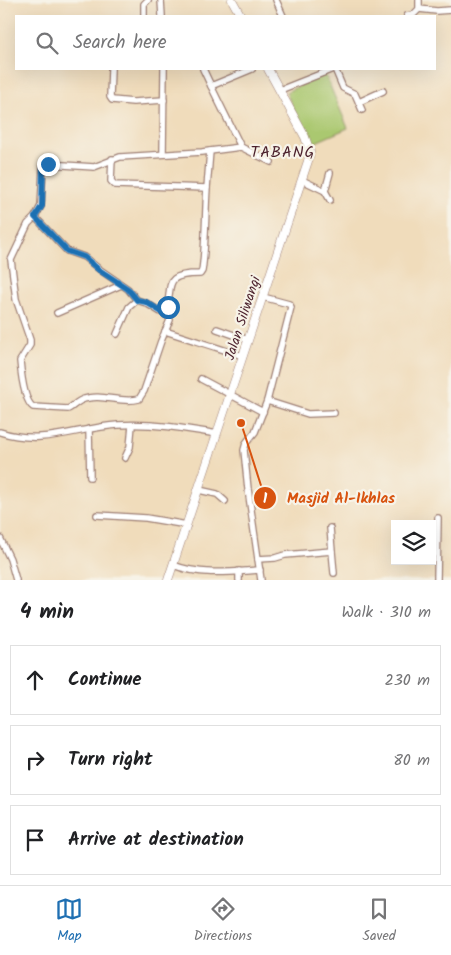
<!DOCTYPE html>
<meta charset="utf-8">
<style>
:root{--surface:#fff;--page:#f2f2f2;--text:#202124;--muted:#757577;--line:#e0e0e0;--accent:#1f6fb2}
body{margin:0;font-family:Kalam,sans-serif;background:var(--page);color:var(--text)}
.controls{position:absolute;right:15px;bottom:15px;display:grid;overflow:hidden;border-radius:0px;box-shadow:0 5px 20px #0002}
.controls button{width:45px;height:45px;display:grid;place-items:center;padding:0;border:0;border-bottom:1px solid var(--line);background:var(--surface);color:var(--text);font:25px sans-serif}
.stop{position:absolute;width:15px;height:15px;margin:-11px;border:4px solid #1f6fb2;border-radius:50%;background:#fff}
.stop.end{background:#1f6fb2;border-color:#fff;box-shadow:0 1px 5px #0008}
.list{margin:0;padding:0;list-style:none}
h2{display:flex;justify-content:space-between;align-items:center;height:65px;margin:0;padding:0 20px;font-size:21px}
h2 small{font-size:16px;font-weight:400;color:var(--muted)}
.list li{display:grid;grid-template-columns:32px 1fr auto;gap:15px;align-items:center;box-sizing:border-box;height:70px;margin:0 10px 10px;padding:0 10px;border:1px solid var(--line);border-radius:0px}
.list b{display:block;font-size:19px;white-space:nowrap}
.list em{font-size:16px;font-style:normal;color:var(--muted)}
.icon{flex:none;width:28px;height:28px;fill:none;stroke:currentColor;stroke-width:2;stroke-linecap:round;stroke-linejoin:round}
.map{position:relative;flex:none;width:451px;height:580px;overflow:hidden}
.search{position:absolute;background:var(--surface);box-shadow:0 5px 20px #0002;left:15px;right:15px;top:15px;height:55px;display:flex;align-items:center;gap:12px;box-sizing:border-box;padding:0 18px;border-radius:0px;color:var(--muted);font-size:19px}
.sheet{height:305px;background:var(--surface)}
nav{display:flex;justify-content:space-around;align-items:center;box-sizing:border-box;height:70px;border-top:1px solid var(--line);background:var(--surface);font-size:14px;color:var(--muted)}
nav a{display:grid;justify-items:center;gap:2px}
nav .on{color:var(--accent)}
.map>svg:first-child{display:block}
.green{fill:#aac86f;stroke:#7a744d}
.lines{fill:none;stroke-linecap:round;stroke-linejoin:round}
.minor-casing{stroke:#9d7e73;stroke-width:8}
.major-casing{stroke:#9d7e73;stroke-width:9}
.minor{stroke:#fff;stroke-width:5.5}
.major{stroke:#fff;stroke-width:8}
.route{stroke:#1f6fb2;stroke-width:6}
.labels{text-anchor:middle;stroke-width:4.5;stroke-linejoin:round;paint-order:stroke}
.street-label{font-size:14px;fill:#4a1f2b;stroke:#f7f3e8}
.quarter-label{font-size:16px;letter-spacing:1px;fill:#4a1f2b;stroke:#f7f3e8}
.leader{fill:none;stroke:#d8530f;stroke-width:2}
.callout-dot{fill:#d8530f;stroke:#f7f3e8;stroke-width:2}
.mark-label{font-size:15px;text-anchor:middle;font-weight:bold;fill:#fff}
.callout-label{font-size:15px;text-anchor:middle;font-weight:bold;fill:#d8530f;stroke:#f7f3e8;stroke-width:4.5;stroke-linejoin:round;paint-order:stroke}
</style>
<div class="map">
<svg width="451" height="580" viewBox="0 0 451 580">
<rect width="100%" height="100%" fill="#f7f3e8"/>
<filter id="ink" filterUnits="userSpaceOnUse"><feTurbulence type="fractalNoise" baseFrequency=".02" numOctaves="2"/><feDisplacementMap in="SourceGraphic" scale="10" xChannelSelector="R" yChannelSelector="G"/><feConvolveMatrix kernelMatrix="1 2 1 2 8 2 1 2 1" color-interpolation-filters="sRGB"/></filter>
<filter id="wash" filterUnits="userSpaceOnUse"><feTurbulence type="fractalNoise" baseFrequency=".0096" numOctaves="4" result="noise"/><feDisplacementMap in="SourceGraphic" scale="20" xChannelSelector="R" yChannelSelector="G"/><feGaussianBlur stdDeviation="1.12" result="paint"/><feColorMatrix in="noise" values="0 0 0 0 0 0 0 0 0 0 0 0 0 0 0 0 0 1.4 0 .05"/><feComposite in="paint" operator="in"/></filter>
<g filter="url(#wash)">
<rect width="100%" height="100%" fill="#f0dcbb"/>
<polygon class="green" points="325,74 348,128 309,145 286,92"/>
</g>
<g filter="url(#ink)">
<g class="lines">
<defs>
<g id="minor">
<polyline points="161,0 162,16"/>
<polyline points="276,0 283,16"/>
<polyline points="419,9 437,11 451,10"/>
<polyline points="144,16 144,4 148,0"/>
<polyline points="407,16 413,15 419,9 419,0"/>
<polyline points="111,69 110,97 112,100 133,102 164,100"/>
<polyline points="203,69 211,86 252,69"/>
<polyline points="335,69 343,88 355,94 362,110"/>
<polyline points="211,86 241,147 271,162"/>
<polyline points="280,90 333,69"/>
<polyline points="359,102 383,91"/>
<polyline points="163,154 164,69"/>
<polyline points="112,159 111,181 115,185 207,188 210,151"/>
<polyline points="330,173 325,191 330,200"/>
<polyline points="302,180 325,191"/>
<polyline points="35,217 41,206 43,167 48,164 94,167 120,157 202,152 241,147"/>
<polyline points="57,313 121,285"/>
<path d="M165 314C175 287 159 274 200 274L202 271C206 244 205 216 207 188"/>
<polyline points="217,329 248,340"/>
<polyline points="165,331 243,356"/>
<path d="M117 334 129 307 137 300 146 303 169 317 170 320 161 341 144 391 139 399C121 404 102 393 84 399 77 401 74 406 68 409L33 407C24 401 21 372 20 361L30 345V340L16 299 11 260 28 224 35 217 67 251 84 257 99 269 128 289 137 300"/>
<polyline points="201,379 263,412"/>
<polyline points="267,401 308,414 334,413"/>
<polyline points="89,429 90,477"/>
<path d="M0 432C43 446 76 428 118 425 152 423 184 428 217 434"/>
<polyline points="125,458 130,447 132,425"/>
<polyline points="199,490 217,494 225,501"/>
<polyline points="97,515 146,518 187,525"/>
<polyline points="330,528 332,551"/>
<polyline points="0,538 10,559 16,580"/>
<polyline points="258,559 275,558 285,555 332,551 334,573"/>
<path d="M173 565C201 576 231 572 260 570"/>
<polyline points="239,571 239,580"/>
<polyline points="261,580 248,489 244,450 246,443 255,432 267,401 291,307 289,304 263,297"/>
<polyline points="437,580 438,518"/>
</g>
<g id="major">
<polyline points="232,0 241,16"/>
<polyline points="168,580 308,161 310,152 305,137 268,69"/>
</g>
</defs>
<use href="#minor" class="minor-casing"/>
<use href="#major" class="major-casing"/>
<use href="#minor" class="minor"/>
<use href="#major" class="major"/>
</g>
</g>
<g class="lines" filter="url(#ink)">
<polyline class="route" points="48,164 43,167 42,206 35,217 67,251 84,257 99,270 128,289 137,300 146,302 165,314 168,307"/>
</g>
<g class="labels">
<g class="street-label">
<text transform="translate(242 318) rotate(-72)" y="5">Jalan Siliwangi</text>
</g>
<g class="quarter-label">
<text x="283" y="157">TABANG</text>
</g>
</g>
<path class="leader" d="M241 423L265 498"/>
<g class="callout-dot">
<circle cx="241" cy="423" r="5"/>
<circle cx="265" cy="498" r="12"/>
</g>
<g class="mark-label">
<text x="265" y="503">1</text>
</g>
<g class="callout-label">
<text x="341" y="503">Masjid Al-Ikhlas</text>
</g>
</svg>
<div class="controls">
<button><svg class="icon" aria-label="layers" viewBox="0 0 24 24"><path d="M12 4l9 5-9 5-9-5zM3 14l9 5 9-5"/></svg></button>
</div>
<div class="stop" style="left:168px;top:307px"></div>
<div class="stop end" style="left:48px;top:164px"></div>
<div class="search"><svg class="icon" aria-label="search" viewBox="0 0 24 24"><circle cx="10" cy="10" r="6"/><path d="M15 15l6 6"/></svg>Search here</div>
</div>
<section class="sheet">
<h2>4 min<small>Walk · 310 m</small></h2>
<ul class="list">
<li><svg class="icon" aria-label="ahead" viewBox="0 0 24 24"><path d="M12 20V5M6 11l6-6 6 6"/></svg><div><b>Continue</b></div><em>230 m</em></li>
<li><svg class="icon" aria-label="right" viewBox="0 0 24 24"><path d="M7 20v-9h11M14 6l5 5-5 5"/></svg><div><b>Turn right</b></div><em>80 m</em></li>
<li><svg class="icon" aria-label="arrive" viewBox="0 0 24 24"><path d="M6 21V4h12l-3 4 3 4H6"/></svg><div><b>Arrive at destination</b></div></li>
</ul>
</section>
<nav>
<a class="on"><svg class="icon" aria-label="map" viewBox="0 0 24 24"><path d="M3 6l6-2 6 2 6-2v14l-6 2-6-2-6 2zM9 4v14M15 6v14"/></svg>Map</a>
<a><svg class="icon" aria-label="directions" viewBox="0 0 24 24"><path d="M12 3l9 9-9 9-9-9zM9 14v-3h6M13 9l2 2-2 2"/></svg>Directions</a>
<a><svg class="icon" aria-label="saved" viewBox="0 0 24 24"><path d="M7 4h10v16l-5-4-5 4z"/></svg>Saved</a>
</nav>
